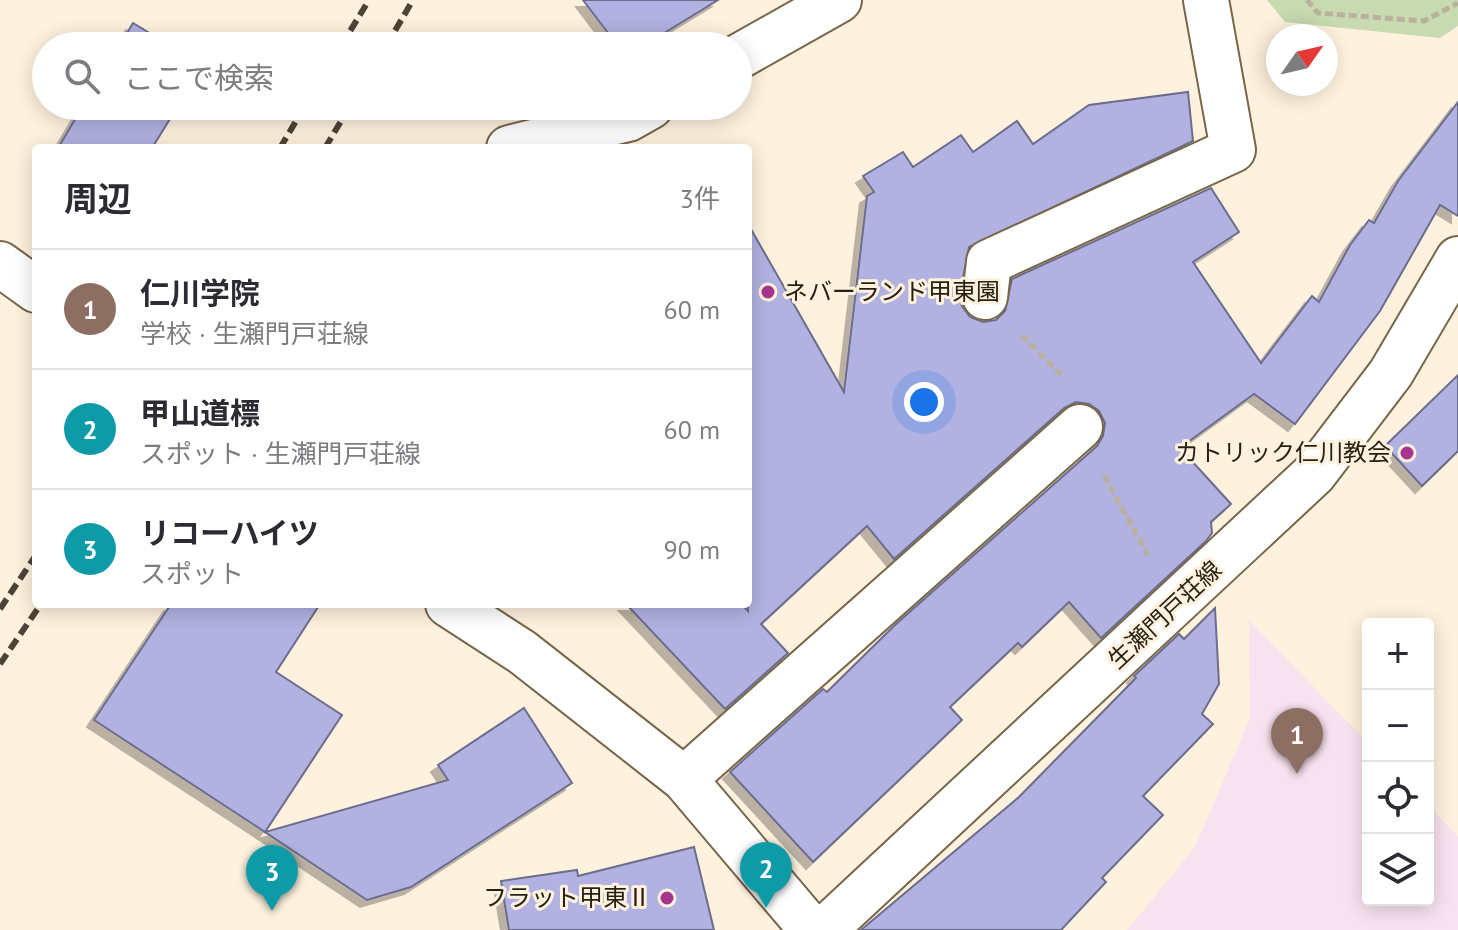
<!DOCTYPE html>
<html lang="ja">
<meta charset="utf-8">
<style>
:root{--surface:#fff;--page:#f7f7f7;--text:#2b2b33;--muted:#7c7c81;--line:#e1e1e2;--accent:#111827}
body{margin:0;font-family:"PT Sans","Noto Sans JP",sans-serif;background:var(--page);color:var(--text)}
.controls{position:absolute;right:24px;bottom:24px;display:grid;overflow:hidden;border-radius:8px;box-shadow:0 4px 20px #0003}
.controls button{width:72px;height:72px;display:grid;place-items:center;padding:0;border:0;border-bottom:2px solid var(--line);background:var(--surface);color:var(--text);font:40px sans-serif}
.compass{position:absolute;left:1266px;top:24px;width:72px;height:72px;border-radius:50%;background:var(--surface);box-shadow:0 4px 20px #0003;rotate:56deg}
.you{position:absolute;left:924px;top:402px;width:28px;height:28px;margin:-20px;border:6px solid #fff;border-radius:50%;background:#1a73e8;box-shadow:0 0 0 12px #1a73e833}
.badge{display:grid;place-items:center;width:52px;height:52px;border-radius:50%;background:var(--accent);color:#fff;font-size:26px;font-weight:700}
.pin{position:absolute;translate:-50% -66px;filter:drop-shadow(0 2px 4px #0008)}
.pin::after{content:'';position:absolute;top:42px;width:28px;height:24px;background:inherit;clip-path:polygon(0 0,100% 0,50% 100%)}
.list{margin:0;padding:0;list-style:none}
h2{display:flex;justify-content:space-between;align-items:center;height:104px;margin:0;padding:0 32px;font-size:34px}
h2 small{font-size:26px;font-weight:400;color:var(--muted)}
.list li{display:grid;grid-template-columns:52px 1fr auto;gap:24px;align-items:center;box-sizing:border-box;height:120px;padding:0 32px;border-top:2px solid var(--line)}
.list b{display:block;font-size:30px;white-space:nowrap}
.list p{margin:0;font-size:26px;white-space:nowrap;color:var(--muted)}
.list em{font-size:26px;font-style:normal;color:var(--muted)}
.icon{flex:none;width:44px;height:44px;fill:none;stroke:currentColor;stroke-width:2;stroke-linecap:round;stroke-linejoin:round}
.map{position:relative;flex:none;width:1458px;height:930px;overflow:hidden}
.search{position:absolute;background:var(--surface);box-shadow:0 4px 20px #0003;left:32px;top:32px;width:720px;height:88px;display:flex;align-items:center;gap:20px;box-sizing:border-box;padding:0 28px;border-radius:44px;color:var(--muted);font-size:30px}
.panel{position:absolute;background:var(--surface);box-shadow:0 4px 20px #0003;left:32px;top:144px;width:720px;height:464px;border-radius:8px}
.map>svg:first-child{display:block}
.education{fill:#f9e2f0}
.green{fill:#c8dab0}
.building{fill:#b1b2e1;stroke:#6c6d8c;stroke-width:2;filter:url(#shadow)}
.lines{fill:none;stroke-linecap:round;stroke-linejoin:round}
.street-casing{stroke:#776648;stroke-width:48}
.secondary-casing{stroke:#776648;stroke-width:48}
.path{stroke:#bab09e;stroke-width:5;stroke-dasharray:8 4;stroke-linecap:butt}
.street{stroke:#fff;stroke-width:44}
.secondary{stroke:#fff;stroke-width:44}
.rail{stroke:#4d4437;stroke-width:6;stroke-dasharray:12 6;stroke-linecap:butt}
.poi-dot{fill:#a73590;stroke:#fef2de;stroke-width:3}
.labels{text-anchor:middle;stroke-width:6;stroke-linejoin:round;paint-order:stroke}
.poi-label{font-size:24px;fill:#271f13;stroke:#fef2de;text-anchor:end}
.street-label{font-size:24px;fill:#271f13;stroke:#fef2de}
</style>
<div class="map">
<svg width="1458" height="930" viewBox="0 0 1458 930">
<defs>
<filter id="shadow"><feDropShadow dx="-7" dy="7" stdDeviation="0" flood-color="#0004"/></filter>
</defs>
<rect width="100%" height="100%" fill="#fef2de"/>
<polygon class="education" points="1249,620 1368,743 1368,900 1428,900 1428,805 1458,836 1458,930 1127,930 1195,847 1250,718"/>
<polygon class="green" points="1267,0 1458,0 1458,26 1440,38 1285,22"/>
<g class="building">
<polygon points="583,0 718,0 643,46 618,46"/>
<polygon points="133,23 171,46 119,46"/>
<polygon points="1188,92 1193,141 969,247 960,294 962,306 970,317 983,322 996,320 1005,311 1012,279 1211,188 1239,232 1193,262 1261,363 1312,296 1319,302 1350,245 1369,220 1374,223 1398,181 1458,102 1458,216 1440,205 1380,311 1295,424 1254,394 1180,448 1231,504 1211,522 1212,533 1206,541 1101,638 1069,602 1022,647 1018,643 950,707 962,720 813,862 730,772 823,689 827,692 895,625 1097,446 1103,436 1105,423 1099,411 1089,404 1076,402 1064,408 894,559 867,526 761,624 788,653 725,709 626,604 741,604 748,611 748,224 844,392 867,196 874,192 863,176 903,152 913,167 961,135 973,152 1017,121 1033,144 1089,105"/>
<polygon points="83,106 178,106 152,148 58,148"/>
<polygon points="1458,375 1458,451 1422,486 1385,446"/>
<polygon points="171,604 320,604 276,672 342,715 265,832 94,720"/>
<polygon points="1215,608 1219,684 1202,714 1213,724 1143,796 1163,815 1102,878 1106,882 1061,930 861,930 1019,797 1136,678 1134,676 1179,634 1184,639"/>
<polygon points="524,708 572,783 411,887 367,900 265,832 448,780 438,765"/>
<polygon points="694,847 714,930 509,930 501,881 577,870 578,876"/>
</g>
<g class="lines">
<defs>
<g id="street">
<polyline points="738,57 839,0"/>
<polyline points="509,148 628,119 651,106"/>
<polyline points="985,297 989,262 1233,150 1206,0"/>
<polyline points="448,604 522,652 684,779 812,930"/>
<polyline points="684,779 1080,427"/>
</g>
<g id="secondary">
<polyline points="0,264 36,290"/>
<polyline points="824,930 1314,474 1391,373 1458,259"/>
</g>
</defs>
<use href="#street" class="street-casing"/>
<use href="#secondary" class="secondary-casing"/>
<g class="path">
<polyline points="1307,0 1318,13 1424,21 1458,3"/>
<polyline points="1022,335 1062,376"/>
<polyline points="1104,476 1148,555"/>
</g>
<use href="#street" class="street"/>
<use href="#secondary" class="secondary"/>
<g class="rail">
<polyline points="341,46 369,0"/>
<polyline points="386,46 413,0"/>
<polyline points="280,148 305,106"/>
<polyline points="325,148 350,106"/>
<polyline points="0,609 36,555"/>
<polyline points="0,664 41,604"/>
</g>
</g>
<g class="poi-dot">
<circle cx="768" cy="292" r="8"/>
<circle cx="1407" cy="453" r="8"/>
<circle cx="667" cy="898" r="8"/>
</g>
<g class="labels">
<g class="poi-label">
<text x="784" y="300" text-anchor="start">ネバーランド甲東園</text>
<text x="1391" y="461">カトリック仁川教会</text>
<text x="651" y="906">フラット甲東Ⅱ</text>
</g>
<g class="street-label">
<text transform="translate(1165 615) rotate(-43)" y="8">生瀬門戸荘線</text>
</g>
</g>
</svg>
<div class="controls">
<button>+</button>
<button>−</button>
<button><svg class="icon" aria-label="locate" viewBox="0 0 24 24"><circle cx="12" cy="12" r="6"/><path d="M12 2v4M12 18v4M2 12h4M18 12h4"/></svg></button>
<button><svg class="icon" aria-label="layers" viewBox="0 0 24 24"><path d="M12 4l9 5-9 5-9-5zM3 14l9 5 9-5"/></svg></button>
</div>
<svg class="compass" viewBox="-18 -18 36 36"><path d="M0-13l5 13h-10z" fill="#e53935"/><path d="M0 13l5-13h-10z" fill="#7c7c81"/></svg>
<div class="you"></div>
<div class="pin badge" style="left:1297px;top:774px;background:#8d6e63">1</div>
<div class="pin badge" style="left:766px;top:908px;background:#0f9aa8">2</div>
<div class="pin badge" style="left:272px;top:911px;background:#0f9aa8">3</div>
<div class="search"><svg class="icon" aria-label="search" viewBox="0 0 24 24"><circle cx="10" cy="10" r="6"/><path d="M15 15l6 6"/></svg>ここで検索</div>
<section class="panel">
<h2>周辺<small>3件</small></h2>
<ul class="list">
<li><span class="badge" style="background:#8d6e63">1</span><div><b>仁川学院</b><p>学校 · 生瀬門戸荘線</p></div><em>60 m</em></li>
<li><span class="badge" style="background:#0f9aa8">2</span><div><b>甲山道標</b><p>スポット · 生瀬門戸荘線</p></div><em>60 m</em></li>
<li><span class="badge" style="background:#0f9aa8">3</span><div><b>リコーハイツ</b><p>スポット</p></div><em>90 m</em></li>
</ul>
</section>
</div>
